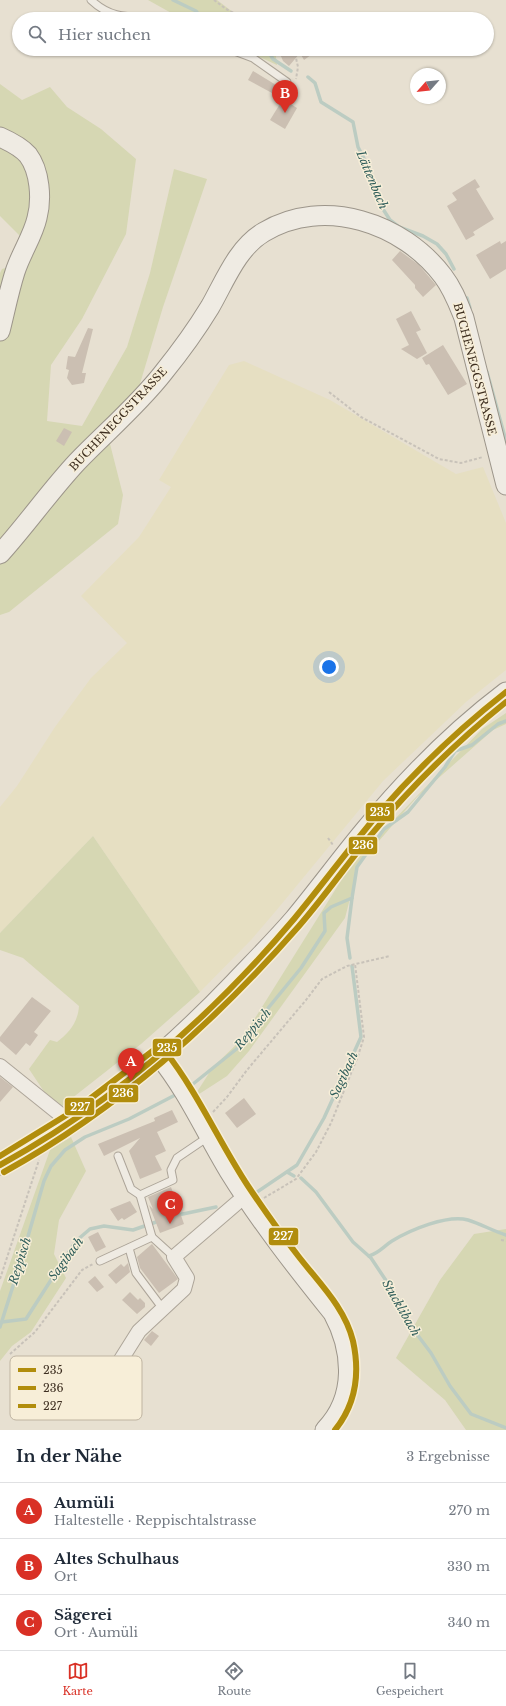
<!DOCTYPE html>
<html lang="de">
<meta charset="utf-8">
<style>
:root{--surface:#fff;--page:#f6f6f7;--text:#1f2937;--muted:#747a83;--line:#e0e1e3;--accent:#d93025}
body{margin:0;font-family:"Libre Baskerville",serif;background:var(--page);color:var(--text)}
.compass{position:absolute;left:410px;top:68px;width:36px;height:36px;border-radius:50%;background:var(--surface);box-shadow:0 1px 3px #0004;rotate:243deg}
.you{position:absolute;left:329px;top:667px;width:14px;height:14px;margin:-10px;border:3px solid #fff;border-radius:50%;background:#1a73e8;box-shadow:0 0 0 6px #1a73e833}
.badge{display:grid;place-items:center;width:26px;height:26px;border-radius:50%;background:var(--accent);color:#fff;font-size:13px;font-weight:700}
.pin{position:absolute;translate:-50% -33px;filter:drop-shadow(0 1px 2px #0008)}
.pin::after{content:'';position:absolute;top:21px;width:14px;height:12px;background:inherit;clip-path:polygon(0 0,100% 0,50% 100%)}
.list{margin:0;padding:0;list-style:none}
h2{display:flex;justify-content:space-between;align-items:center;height:52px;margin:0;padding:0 16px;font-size:17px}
h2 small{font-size:13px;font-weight:400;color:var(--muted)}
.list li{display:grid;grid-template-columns:26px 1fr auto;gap:12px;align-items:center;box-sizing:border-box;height:56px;padding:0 16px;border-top:1px solid var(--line)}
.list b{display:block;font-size:15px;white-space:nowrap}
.list p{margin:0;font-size:13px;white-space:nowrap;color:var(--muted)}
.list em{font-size:13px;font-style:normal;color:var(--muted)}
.icon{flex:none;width:22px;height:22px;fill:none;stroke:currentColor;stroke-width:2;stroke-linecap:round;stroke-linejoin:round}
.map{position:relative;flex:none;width:506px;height:1430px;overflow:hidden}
.search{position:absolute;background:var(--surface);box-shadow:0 1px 3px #0004;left:12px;right:12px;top:12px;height:44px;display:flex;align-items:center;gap:10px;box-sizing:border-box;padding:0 14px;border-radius:22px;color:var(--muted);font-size:15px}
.sheet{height:220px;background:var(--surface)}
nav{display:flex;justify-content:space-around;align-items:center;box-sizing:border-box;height:56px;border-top:1px solid var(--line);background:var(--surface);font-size:11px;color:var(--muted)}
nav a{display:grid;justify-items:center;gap:2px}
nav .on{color:var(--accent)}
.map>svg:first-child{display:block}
.farmland{fill:#e6dfc2}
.green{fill:#d6d7b3}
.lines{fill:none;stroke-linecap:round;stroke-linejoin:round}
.stream{stroke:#bcccc2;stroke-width:3.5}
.building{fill:#cbbfb2}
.lane-casing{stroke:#ada599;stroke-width:9}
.street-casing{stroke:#ada599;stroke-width:16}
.secondary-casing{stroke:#9c958a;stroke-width:21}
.path{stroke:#c8c2b9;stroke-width:2;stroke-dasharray:3 2;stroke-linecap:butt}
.lane{stroke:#efebe3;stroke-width:7}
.street{stroke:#efebe3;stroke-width:14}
.secondary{stroke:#efebe3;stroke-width:19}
.bus-1-casing{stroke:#f7eed8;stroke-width:9}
.bus-2-casing{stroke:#f7eed8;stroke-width:9}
.bus-3-casing{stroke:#f7eed8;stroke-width:9}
.bus-1{stroke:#b18d0d;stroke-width:6}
.bus-2{stroke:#b18d0d;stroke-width:6}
.bus-3{stroke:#b18d0d;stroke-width:6}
.labels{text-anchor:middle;stroke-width:3;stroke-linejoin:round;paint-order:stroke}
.street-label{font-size:11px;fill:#3d2e20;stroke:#f7eed8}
.water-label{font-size:12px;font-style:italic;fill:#2f5d5a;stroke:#f7eed8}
.key{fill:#f7eed8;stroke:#bfb4a1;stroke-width:1}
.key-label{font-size:11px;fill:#3d2e20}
.line-badge{stroke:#f7eed8;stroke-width:1.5}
.badge-label{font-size:11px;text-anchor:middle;font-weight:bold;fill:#fff}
</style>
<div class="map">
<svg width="506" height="1430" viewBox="0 0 506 1430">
<rect width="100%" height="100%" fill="#e7e0d1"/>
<polygon class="farmland" points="244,361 330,400 456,474 483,467 506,523 506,670 466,702 383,781 275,912 251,940 200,992 93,836 0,933 0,807 17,786 55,727 91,678 127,643 81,596 139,537 171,487 159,480 229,365"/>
<g class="green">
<polygon points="148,0 217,0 242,19 182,19"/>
<polygon points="242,49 275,49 277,65"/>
<polygon points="0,84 22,100 50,87 67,107 101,129 136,159 126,234 82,319 51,365 47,421 82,426 127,347 150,273 174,169 207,179 163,307 133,407 110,444 123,495 118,524 9,612 0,615 0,273 2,269 12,266 23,239 0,216"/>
<polygon points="506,713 506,724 493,730 417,797 359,864 345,918 249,1051 227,1076 193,1098 213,1067 242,1039 352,863 482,729"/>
<path d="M93 836 200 992 141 1044 62 1106 45 1093 29 1069 50 1040 57 1042C69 1033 78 1022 79 1006L23 958 0 950V933Z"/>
<polygon points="71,1137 86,1171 59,1220 54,1254 66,1278 31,1332 12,1346 0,1361 0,1291 50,1150"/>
<polygon points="506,1229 506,1430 466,1430 445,1400 396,1358 440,1280 474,1234"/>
</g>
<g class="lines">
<g class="stream">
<polyline points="173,0 196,11 202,19"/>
<polyline points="267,49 273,59 291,71"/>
<polyline points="308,77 315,83 321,102 353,122 358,147 368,166 381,206 390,220 399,227 423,236 437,244 446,254 454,269"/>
<polyline points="467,298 470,308"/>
<polyline points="487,372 506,441"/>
<polyline points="350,958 347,938 352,898"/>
<polyline points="188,1088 244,1043 269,1007 301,968 325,931 324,913 331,907 352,898 357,867 384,829 408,812 445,767 455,751 472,745 498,724 506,721"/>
<polyline points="287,1172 294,1176"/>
<polyline points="301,1178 316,1192 353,1242 371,1258 397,1297 413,1329 431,1353 450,1386 471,1414 506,1428"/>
<polyline points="254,1194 297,1165 324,1118 361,1037 352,966"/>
<polyline points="178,1215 216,1207"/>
<path d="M369 1256C379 1253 384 1246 392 1241 410 1230 448 1214 468 1220 481 1224 493 1231 506 1235"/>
<polyline points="2,1322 26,1319 76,1241 90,1229 104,1226 133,1230 159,1221"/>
<polyline points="0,1327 20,1264 44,1181 51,1166 65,1150 85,1137 129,1119 179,1093"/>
</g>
</g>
<g class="building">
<polygon points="278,49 319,49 304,60 300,53 289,66 283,61"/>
<polygon points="253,71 276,85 272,93 248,80"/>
<polygon points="283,99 297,108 285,129 270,120"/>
<polygon points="475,179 480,187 476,189 494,219 473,232 475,235 466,240 447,206 457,200 452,193"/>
<polygon points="500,241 501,244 506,241 506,269 490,279 476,255"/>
<polygon points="400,251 419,265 436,285 423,297 415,288 415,285 392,260"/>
<polygon points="411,311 421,330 416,332 427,353 417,359 401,349 409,345 396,319"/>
<polygon points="88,328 93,329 82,373 86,373 84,383 72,385 67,378 69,370 66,369 68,356 75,357"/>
<polygon points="443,345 467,384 448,395 429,364 426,365 422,358"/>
<polygon points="64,428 72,432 64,446 56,441"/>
<polygon points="32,997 51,1011 34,1032 38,1035 30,1046 26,1043 16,1055 0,1041 0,1037"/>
<polygon points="0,1077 13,1087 0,1102"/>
<polygon points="244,1098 256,1114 237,1128 225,1113"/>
<polygon points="172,1110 178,1122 157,1132 166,1151 155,1156 162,1170 140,1179 129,1151 140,1138 104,1156 98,1144 155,1121 154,1118"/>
<polygon points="171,1187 184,1224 160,1233 149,1205 153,1209 148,1197"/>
<polygon points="130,1201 137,1212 124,1220 122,1218 118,1221 110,1209"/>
<polygon points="98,1232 106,1247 96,1252 88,1237"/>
<polygon points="152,1244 178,1279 159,1293 140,1268 137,1257"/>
<polygon points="128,1263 130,1272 116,1284 108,1275 121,1264 124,1267"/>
<polygon points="95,1276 104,1287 97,1292 88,1282"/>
<polygon points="130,1292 138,1300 140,1298 145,1303 145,1307 137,1314 122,1300"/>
<polygon points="152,1331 159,1336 151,1346 144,1340"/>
</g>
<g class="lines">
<defs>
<g id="lane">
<path d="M91 0C113 21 133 16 161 19"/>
<polyline points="229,49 253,58 287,82"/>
<polyline points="118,1156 131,1189 140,1195 152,1237 174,1257"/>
<polyline points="140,1195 173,1180 171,1170 177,1158 208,1137"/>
<polyline points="129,1248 136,1273 163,1309"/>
<polyline points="100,1261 152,1237"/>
</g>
<g id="street">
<polyline points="0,1066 61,1115 68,1125"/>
<polyline points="100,1393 139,1331 184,1289 187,1278 174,1257 245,1196"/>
</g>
<g id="secondary">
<path d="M0 137C9 141 21 147 28 155 40 171 42 199 37 218 33 236 21 253 15 272 9 291 5 311 0 331"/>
<path d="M0 554C27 524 50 491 77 462 106 432 138 405 163 373 180 352 196 330 210 307 225 281 237 248 264 232 324 196 403 223 443 276 453 289 458 303 464 318L506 485"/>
<path d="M159 1056C187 1090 206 1133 229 1171 260 1221 296 1267 333 1313 353 1350 357 1397 325 1430"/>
<path d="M0 1165C91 1118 163 1057 234 983 254 962 275 941 294 919 318 890 340 860 364 831 406 780 453 732 506 692"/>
</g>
</defs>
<use href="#lane" class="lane-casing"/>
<use href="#street" class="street-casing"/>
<use href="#secondary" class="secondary-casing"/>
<g class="path">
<polyline points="214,0 226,9 245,19"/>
<polyline points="294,49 298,67 296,79"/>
<polyline points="329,392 361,417 439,459 461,463 483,457"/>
<polyline points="328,838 333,845"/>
<polyline points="213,1112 227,1097 247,1070 306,1000 322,979 347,966 390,956"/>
<polyline points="264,1198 296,1179 316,1152 331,1123 358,1056 364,1037 355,964"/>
<polyline points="501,1240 506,1241"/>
<polyline points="0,1279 39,1160"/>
<polyline points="10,1354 35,1332 82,1270 93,1264"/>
</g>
<use href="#lane" class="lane"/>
<use href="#street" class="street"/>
<use href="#secondary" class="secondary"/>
<defs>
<path id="bus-1" d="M0 1165C113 1103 211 1017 294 919 323 884 350 847 379 813 418 768 460 728 506 692"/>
<path id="bus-2" d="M4 1172C118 1109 213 1024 299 926 324 897 346 866 370 836 411 787 456 742 506 702"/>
<g id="bus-3">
<path d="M165 1051C198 1093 219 1142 248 1186 264 1210 281 1234 299 1257 320 1284 345 1308 353 1341 360 1373 356 1404 335 1430"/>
<polyline points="0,1156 78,1108 154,1050"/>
</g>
</defs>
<use href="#bus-1" class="bus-1-casing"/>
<use href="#bus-2" class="bus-2-casing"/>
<use href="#bus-3" class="bus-3-casing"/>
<use href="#bus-1" class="bus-1"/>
<use href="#bus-2" class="bus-2"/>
<use href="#bus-3" class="bus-3"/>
</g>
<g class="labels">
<g class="street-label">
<text transform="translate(475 369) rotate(75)" y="4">BUCHENEGGSTRASSE</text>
<text transform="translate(118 419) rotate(-47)" y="4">BUCHENEGGSTRASSE</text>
</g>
<g class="water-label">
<text transform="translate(372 180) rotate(67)" y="4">Lättenbach</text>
<text transform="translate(253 1029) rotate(-50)" y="4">Reppisch</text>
<text transform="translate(344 1075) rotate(-65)" y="4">Sagibach</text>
<text transform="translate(66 1259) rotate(-54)" y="4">Sagibach</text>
<text transform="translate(20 1261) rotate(-73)" y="4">Reppisch</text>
<text transform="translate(401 1308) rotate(60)" y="4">Stucklibach</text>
</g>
</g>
<rect x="10" y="1356" width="132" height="64" rx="6" class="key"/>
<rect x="18" y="1368" width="18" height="4" fill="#b18d0d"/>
<rect x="18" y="1386" width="18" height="4" fill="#b18d0d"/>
<rect x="18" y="1404" width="18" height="4" fill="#b18d0d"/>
<g class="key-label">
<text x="43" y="1374">235</text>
<text x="43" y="1392">236</text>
<text x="43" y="1410">227</text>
</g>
<g class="line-badge">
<rect x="365" y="802" width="30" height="20" rx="4" fill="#b18d0d"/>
<rect x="348" y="836" width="30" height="19" rx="4" fill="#b18d0d"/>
<rect x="152" y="1038" width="30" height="19" rx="4" fill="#b18d0d"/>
<rect x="108" y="1084" width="31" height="19" rx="4" fill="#b18d0d"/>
<rect x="64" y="1097" width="31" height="19" rx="4" fill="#b18d0d"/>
<rect x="268" y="1227" width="31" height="19" rx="4" fill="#b18d0d"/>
</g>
<g class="badge-label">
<text x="380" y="816">235</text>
<text x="363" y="849">236</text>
<text x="167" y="1052">235</text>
<text x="123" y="1097">236</text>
<text x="80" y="1111">227</text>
<text x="283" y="1240">227</text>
</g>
</svg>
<svg class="compass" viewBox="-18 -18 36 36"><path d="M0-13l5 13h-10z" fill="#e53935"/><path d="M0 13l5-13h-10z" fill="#747a83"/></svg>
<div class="you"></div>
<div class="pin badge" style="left:131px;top:1081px">A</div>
<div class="pin badge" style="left:285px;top:113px">B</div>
<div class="pin badge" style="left:170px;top:1224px">C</div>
<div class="search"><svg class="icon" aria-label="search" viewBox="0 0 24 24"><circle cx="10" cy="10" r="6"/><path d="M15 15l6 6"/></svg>Hier suchen</div>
</div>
<section class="sheet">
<h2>In der Nähe<small>3 Ergebnisse</small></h2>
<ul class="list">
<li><span class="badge">A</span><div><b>Aumüli</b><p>Haltestelle · Reppischtalstrasse</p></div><em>270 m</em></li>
<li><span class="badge">B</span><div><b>Altes Schulhaus</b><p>Ort</p></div><em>330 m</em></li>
<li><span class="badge">C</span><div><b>Sägerei</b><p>Ort · Aumüli</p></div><em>340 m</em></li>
</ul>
</section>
<nav>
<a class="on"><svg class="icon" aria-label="map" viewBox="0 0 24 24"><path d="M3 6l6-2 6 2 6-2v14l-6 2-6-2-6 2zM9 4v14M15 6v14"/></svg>Karte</a>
<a><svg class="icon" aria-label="directions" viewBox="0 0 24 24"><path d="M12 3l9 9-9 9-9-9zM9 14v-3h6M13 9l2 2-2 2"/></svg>Route</a>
<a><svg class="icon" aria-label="saved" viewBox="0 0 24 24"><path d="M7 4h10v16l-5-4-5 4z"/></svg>Gespeichert</a>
</nav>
